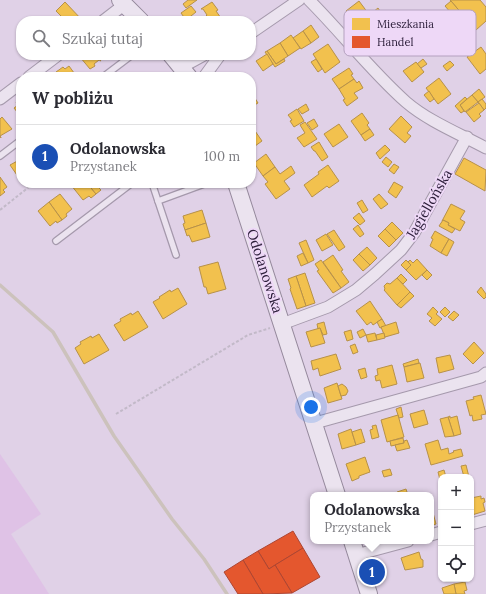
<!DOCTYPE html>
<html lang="pl">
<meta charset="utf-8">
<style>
:root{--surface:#fff;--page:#f7f7f7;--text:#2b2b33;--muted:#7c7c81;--line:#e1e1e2;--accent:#6c5e78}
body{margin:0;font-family:Lora,serif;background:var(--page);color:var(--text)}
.controls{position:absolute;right:12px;bottom:12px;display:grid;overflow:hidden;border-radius:8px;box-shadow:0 1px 3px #0004}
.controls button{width:36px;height:36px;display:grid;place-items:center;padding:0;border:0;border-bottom:1px solid var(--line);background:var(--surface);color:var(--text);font:20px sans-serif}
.you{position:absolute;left:311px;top:407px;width:14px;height:14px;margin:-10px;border:3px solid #fff;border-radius:50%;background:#1a73e8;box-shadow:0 0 0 6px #1a73e833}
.badge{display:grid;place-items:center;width:26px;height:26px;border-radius:50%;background:var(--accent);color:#fff;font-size:13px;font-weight:700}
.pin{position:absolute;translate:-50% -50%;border:2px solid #fff;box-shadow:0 1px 4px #0006}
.popup{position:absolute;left:310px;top:492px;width:124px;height:52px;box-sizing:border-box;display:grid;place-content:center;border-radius:8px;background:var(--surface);filter:drop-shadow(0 1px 3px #0005);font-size:13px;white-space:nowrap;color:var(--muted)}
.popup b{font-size:15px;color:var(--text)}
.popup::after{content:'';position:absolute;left:50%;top:100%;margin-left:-8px;border:8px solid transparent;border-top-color:var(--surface)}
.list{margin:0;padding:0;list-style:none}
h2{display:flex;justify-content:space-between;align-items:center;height:52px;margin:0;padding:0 16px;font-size:17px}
h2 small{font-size:13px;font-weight:400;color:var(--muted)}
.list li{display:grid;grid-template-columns:26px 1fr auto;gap:12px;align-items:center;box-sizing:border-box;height:64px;padding:0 16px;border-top:1px solid var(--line)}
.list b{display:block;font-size:15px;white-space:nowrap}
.list p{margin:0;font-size:13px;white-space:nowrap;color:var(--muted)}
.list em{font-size:13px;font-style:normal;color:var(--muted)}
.icon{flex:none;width:22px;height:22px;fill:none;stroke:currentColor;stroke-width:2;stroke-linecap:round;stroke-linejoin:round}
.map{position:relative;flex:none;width:486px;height:594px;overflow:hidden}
.search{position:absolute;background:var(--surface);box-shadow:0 1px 3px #0004;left:16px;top:16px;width:240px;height:44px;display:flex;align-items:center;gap:10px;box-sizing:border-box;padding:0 14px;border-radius:16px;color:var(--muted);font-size:15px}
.panel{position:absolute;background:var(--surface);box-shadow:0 1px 3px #0004;left:16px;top:72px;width:240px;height:116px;border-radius:16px}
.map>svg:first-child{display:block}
.farmland{fill:#dfc2e6}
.homes{fill:#f2c14e;stroke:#b79149}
.shops{fill:#e4572e;stroke:#ad4632}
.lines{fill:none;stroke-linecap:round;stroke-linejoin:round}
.stream{stroke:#ccc2bc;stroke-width:3.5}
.lane-casing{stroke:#a599ac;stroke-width:8}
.street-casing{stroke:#a599ac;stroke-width:13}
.secondary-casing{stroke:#95899c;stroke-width:18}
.path{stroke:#c2b9c8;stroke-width:2;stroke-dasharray:3 2;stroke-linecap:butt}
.lane{stroke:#ebe3ef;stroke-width:5.5}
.street{stroke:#ebe3ef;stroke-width:11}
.secondary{stroke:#ebe3ef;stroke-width:16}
.labels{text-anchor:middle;stroke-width:4;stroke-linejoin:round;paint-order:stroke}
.street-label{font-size:14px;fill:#2e203c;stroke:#eed8f7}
.key{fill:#eed8f7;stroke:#b4a1bf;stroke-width:1}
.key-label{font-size:11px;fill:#2e203c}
</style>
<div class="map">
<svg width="486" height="594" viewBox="0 0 486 594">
<rect width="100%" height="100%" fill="#e0d1e7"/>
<polygon class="farmland" points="0,454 41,514 11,534 49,594 0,594"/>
<g class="homes">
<polygon points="188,0 197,0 186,8 183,4"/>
<polygon points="450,0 480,0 486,7 486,21 476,30"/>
<polygon points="359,1 368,13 356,24 346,11"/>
<polygon points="451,1 469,22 463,27 445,6"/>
<polygon points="65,2 83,21 66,21 56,11"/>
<polygon points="212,2 218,10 216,11 223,21 199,21 201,20 201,21 207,15 203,9 201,9"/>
<polygon points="191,6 196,12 186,20 181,13"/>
<polygon points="378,8 382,14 372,22 368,16"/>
<polygon points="382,14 386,18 383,21 391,31 374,45 373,43 370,45 366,41 369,38 366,35 376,26 372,22"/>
<polygon points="311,25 319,37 311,43 303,31"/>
<polygon points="303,31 311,43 301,49 293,38"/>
<polygon points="291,35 300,48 288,56 280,43"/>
<polygon points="280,43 288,56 276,64 267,51"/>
<polygon points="328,44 340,62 325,73 313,54"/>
<polygon points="481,47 486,54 486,69 480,74 467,57"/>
<polygon points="267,51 276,64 284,59 285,61 275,67 265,52"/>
<polygon points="267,54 273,64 263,71 256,61"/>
<polygon points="83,55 96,55 101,61 99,60 94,64 95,66 90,69 80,57"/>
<polygon points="316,59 322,69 318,72 311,62"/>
<polygon points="423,59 427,64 421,68 417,64"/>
<polygon points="450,61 454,65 447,71 443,66"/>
<polygon points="416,62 424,72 412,82 403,71"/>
<polygon points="69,66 77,77 60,77 56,72 63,67 65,69"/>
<polygon points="349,68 353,74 351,75 354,79 339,89 332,79"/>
<polygon points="439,78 451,94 438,104 426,88"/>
<polygon points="354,79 357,83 359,81 363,88 354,93 358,98 347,106 343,100 345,99 339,89"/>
<polygon points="479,89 485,97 478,102 472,95"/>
<polygon points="429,91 434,99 430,102 424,95"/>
<polygon points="251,92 258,103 251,107 254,112 251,114"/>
<polygon points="472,95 478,102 465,112 460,105"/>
<polygon points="465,97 467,99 460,105 464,111 461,113 455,106"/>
<polygon points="21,99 21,117 14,108 18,105 16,102"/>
<polygon points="482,99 486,104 486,108 484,110 478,102"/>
<polygon points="479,103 484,110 479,114 481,116 474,122 466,112"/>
<polygon points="306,104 309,110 302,114 298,109"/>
<polygon points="297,109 304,121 294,127 290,121 292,120 288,115"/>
<polygon points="362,113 369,123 367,125 370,129 361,135 351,121"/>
<polygon points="401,116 412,127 407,133 411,136 405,143 389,129"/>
<polygon points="2,117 12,129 0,136 1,138 0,136 0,119"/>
<polygon points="314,119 318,126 312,130 307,123"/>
<polygon points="305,122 317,139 304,147 297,138 305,133 300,125"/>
<polygon points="339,124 348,137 333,147 324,134"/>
<polygon points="253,128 262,141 251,149 251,130"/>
<polygon points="370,129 374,135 365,141 361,135"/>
<polygon points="319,142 328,157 322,161 315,151 314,151 311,147"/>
<polygon points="385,145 390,150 380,159 376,153"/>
<polygon points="266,154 275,167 263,176 254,163"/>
<polygon points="20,157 21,158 21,176 19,178 10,165 21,159"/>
<polygon points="386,157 392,162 388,167 382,162"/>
<polygon points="464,158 486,170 485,191 455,174"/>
<polygon points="394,164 399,167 394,174 389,170"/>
<polygon points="328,165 339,181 329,188 327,186 312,197 304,185 319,174 318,172"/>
<polygon points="291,166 295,173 284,181 290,189 276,199 265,184 268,182 263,176 275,167 280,174"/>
<polygon points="0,177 7,187 3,190 5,192 0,196"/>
<polygon points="394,182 403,187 396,198 388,192"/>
<polygon points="74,183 87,183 96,194 91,198 89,196 83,200 71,185"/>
<polygon points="87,183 105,183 99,188 101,190 96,194"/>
<polygon points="60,194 72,209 66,214 67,216 62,220 49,202"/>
<polygon points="379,194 388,204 381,209 373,199"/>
<polygon points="362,200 368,210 363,213 357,203"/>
<polygon points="49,202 62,220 57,223 56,221 50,226 38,211"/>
<polygon points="451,204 465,211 460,219 465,222 460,231 448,225 449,223 443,220 442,221"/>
<polygon points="202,210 206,223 185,230 183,224 185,223 183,216"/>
<polygon points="359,213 365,221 360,225 353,218"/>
<polygon points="443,220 449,223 448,225 455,229 452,233 439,226"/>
<polygon points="392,222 403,233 396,240 385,229"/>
<polygon points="206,223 210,237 192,242 189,235 187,236 185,230"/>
<polygon points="358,225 364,234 360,237 353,229"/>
<polygon points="385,229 396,240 389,247 378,236"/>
<polygon points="334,230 345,247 339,251 327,234"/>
<polygon points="435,231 449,239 441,253 430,246 433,239 431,238"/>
<polygon points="326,234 333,245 322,251 316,240"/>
<polygon points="449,239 454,242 447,256 441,253"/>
<polygon points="306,240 314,260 308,263 299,243"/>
<polygon points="367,247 377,258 370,265 359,254"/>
<polygon points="303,253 308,263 301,266 297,256"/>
<polygon points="359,254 370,265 363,271 353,260"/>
<polygon points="333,255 343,270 341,271 349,282 341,288 323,262"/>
<polygon points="417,259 427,270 416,280 406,270 411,265 408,262 410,260 413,263"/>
<polygon points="321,260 341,288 333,293 317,271 319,270 315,264"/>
<polygon points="406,260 411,265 406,270 401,265"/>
<polygon points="218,262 226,289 208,294 206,287 204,287 199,267"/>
<polygon points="427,270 432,275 427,280 422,275"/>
<polygon points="305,273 315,303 306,306 296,276"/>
<polygon points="401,274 407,280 403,284 397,278"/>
<polygon points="296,276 306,306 297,309 290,289 291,288 288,279"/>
<polygon points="397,278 410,292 397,305 384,290 385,289 384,286 387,283 390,284"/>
<polygon points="481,287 486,294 486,297 484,299 477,292"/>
<polygon points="178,288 187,304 163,319 153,302 160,298 159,297 170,290 171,292"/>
<polygon points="410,292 414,296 401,308 397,305"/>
<polygon points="370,301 382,319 373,325 371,322 367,325 356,311"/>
<polygon points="433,307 438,312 436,314 442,319 435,326 429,321 432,318 427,314"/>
<polygon points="445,307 450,312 445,317 440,312"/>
<polygon points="138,311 148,327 124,341 114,325 121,321 120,319 131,313 132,315"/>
<polygon points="454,311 459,315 453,321 448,317"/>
<polygon points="382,319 386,326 380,328 377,322"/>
<polygon points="324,322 327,334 323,335 320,328 318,329 317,324"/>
<polygon points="396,322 399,333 385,337 381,327"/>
<polygon points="320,328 325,343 311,347 306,332"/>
<polygon points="363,329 366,335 360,338 357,332"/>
<polygon points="351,330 353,339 347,341 344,332"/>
<polygon points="375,333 377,340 368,342 366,335"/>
<polygon points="384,333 385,338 377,340 376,335"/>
<polygon points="99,334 109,350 84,364 75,348 81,344 80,342 91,336 92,338"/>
<polygon points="474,342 484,353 473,364 463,354"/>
<polygon points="355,344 358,352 353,354 350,346"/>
<polygon points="336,354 341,369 320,376 318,368 313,370 311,361"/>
<polygon points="450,355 454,369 439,373 436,358"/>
<polygon points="418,359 419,363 404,367 403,364"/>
<polygon points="420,363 424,378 407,382 404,367"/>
<polygon points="392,365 397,384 382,388 380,380 376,381 375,376 378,375 377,369"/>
<polygon points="365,368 367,377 361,379 358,370"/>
<polygon points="337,383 342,399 328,403 324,388"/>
<polygon points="342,384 346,387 348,391 346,395 341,396 338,386"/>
<polygon points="481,395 486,414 481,415 482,419 473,421 472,415 470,416 466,401 474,399 473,397"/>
<polygon points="401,407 403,417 399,418 396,409"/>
<polygon points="424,410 428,424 414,428 410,414"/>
<polygon points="398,415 404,437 387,442 381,420"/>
<polygon points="450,416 450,418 457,416 461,434 454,436 448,417"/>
<polygon points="448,417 454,436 445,437 440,419"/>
<polygon points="376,425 379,437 372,439 370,430 373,429 372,426"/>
<polygon points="351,429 356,445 342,449 338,434"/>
<polygon points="361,429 365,442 356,445 352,432"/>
<polygon points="403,438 404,443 391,446 390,441"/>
<polygon points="407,440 410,448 397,451 395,445 404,443 404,441"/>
<polygon points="438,440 441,450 448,448 449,454 454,452 453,451 461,449 463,456 431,465 425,444"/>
<polygon points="365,457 370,472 359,476 359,478 352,481 346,464"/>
<polygon points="466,465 469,477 464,477 461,466"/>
<polygon points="390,469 392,475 384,477 382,471"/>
<polygon points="444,470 446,477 441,477 440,480 438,472"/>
<polygon points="406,489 408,495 398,495 397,492"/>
<polygon points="481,496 481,499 484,498 485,502 483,503 485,511 472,515 471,498"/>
<polygon points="431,509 432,509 436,524 431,526"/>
<polygon points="419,552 421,559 423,560 423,567 405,570 401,558"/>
<polygon points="465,582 467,590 464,591 465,594 456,594 454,584"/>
<polygon points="454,584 456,594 444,594 442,588"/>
</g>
<g class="shops">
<polygon points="293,531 303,548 269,569 258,551"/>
<polygon points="303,548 320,577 292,593 275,565"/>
<polygon points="258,551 269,569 275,565 292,593 263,594 243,560"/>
<polygon points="243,560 263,594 238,594 224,572"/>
</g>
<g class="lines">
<polyline class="stream" points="0,285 53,332 114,436 172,519 204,559 227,594"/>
<defs>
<g id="lane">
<polyline points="103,77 132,55"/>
<polyline points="0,156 21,140"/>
<polyline points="152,183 176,255"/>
<polyline points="158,201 207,183"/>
<polyline points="56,241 132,183"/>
</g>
<g id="street">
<path d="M309 0C342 33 371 71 406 102 428 121 460 134 486 148"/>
<polyline points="103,21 125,4"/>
<polyline points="251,33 299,0"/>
<polyline points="182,67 204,55"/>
<polyline points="29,77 58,55"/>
<polyline points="204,77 220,55"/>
<polyline points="0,99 21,83"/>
<polyline points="282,324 328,307 356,290 375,274 401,250 414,233 467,137"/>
<polyline points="315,423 481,377 486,373"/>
<polyline points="471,524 486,520"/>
<polyline points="431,535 441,532"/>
<polyline points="356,555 408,541"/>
</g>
<g id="secondary">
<polyline points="120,0 141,21"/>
<polyline points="171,55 189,77"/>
<polyline points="236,183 337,495"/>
<polyline points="352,541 369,594"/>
</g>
</defs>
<use href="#lane" class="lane-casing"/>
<use href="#street" class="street-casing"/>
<use href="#secondary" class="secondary-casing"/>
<g class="path">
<polyline points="0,210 34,183"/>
<polyline points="116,414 248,335 270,328"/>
</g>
<use href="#lane" class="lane"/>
<use href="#street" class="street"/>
<use href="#secondary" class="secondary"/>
</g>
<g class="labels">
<g class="street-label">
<text transform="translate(429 204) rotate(-60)" y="5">Jagiellońska</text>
<text transform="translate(265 271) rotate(72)" y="5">Odolanowska</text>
</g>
</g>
<rect x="344" y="10" width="132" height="46" rx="6" class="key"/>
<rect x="352" y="18" width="18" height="12" fill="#f2c14e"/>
<rect x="352" y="36" width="18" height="12" fill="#e4572e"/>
<g class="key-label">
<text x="377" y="28">Mieszkania</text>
<text x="377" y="46">Handel</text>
</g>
</svg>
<div class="controls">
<button>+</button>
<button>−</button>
<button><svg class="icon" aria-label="locate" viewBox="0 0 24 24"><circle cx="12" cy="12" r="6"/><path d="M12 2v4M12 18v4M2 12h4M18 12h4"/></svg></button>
</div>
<div class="you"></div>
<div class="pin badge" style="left:372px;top:572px;background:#1a4fb4">1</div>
<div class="popup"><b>Odolanowska</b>Przystanek</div>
<div class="search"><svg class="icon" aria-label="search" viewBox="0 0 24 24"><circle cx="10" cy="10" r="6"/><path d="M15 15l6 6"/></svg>Szukaj tutaj</div>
<section class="panel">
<h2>W pobliżu<small></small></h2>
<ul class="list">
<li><span class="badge" style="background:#1a4fb4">1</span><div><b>Odolanowska</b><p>Przystanek</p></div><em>100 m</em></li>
</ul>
</section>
</div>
